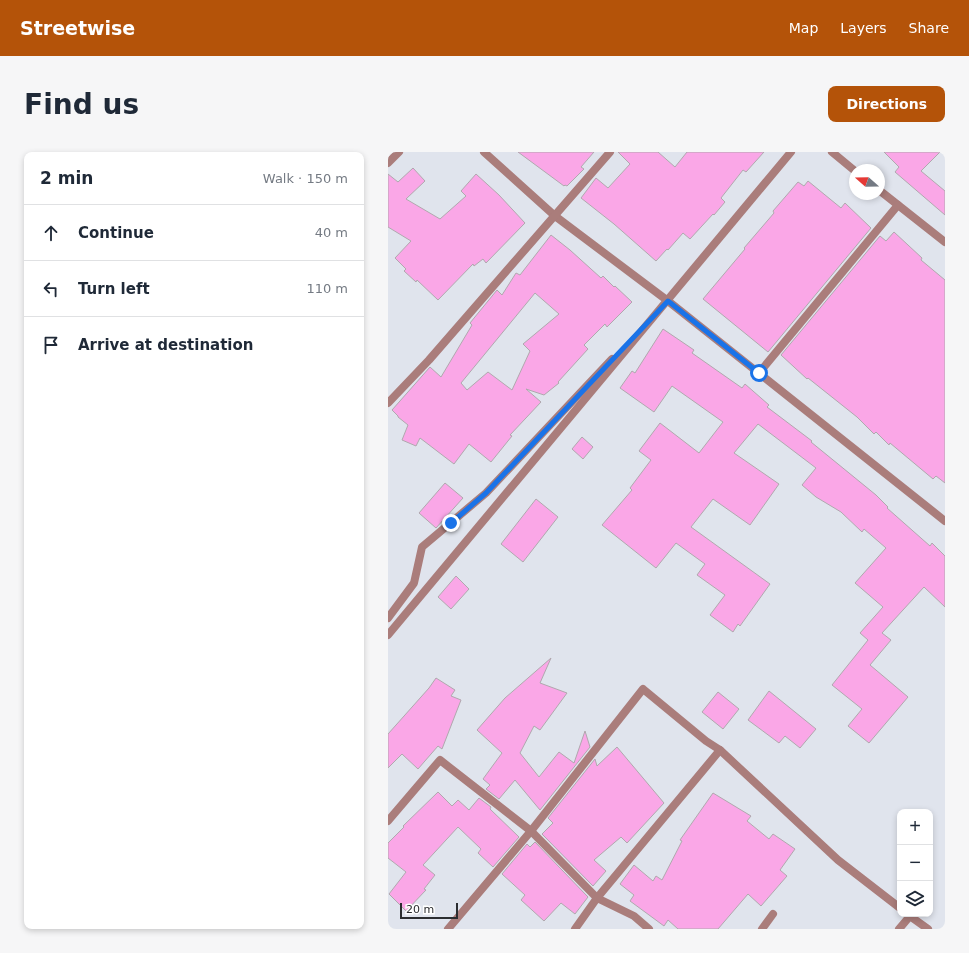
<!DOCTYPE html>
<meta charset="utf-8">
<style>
:root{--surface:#fff;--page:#f6f6f7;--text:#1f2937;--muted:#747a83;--line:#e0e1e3;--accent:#b45309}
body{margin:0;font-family:"DejaVu Sans",sans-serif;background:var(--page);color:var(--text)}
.controls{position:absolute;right:12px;bottom:12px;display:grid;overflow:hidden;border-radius:8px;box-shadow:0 2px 6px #0003}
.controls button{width:36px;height:36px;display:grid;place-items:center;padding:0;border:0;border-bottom:1px solid var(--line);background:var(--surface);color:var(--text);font:20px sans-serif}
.compass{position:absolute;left:461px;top:12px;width:36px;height:36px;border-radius:50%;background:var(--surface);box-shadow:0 2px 6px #0003;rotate:290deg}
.scale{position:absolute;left:12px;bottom:10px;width:58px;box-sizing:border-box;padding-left:4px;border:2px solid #2b2d30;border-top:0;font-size:11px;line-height:14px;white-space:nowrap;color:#2b2d30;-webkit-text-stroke:3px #fff;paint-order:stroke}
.stop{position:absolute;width:12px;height:12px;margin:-9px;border:3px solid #1a73e8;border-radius:50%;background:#fff}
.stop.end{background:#1a73e8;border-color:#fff;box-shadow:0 1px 4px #0008}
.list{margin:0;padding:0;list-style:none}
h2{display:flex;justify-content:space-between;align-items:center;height:52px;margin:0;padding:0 16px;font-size:17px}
h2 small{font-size:13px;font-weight:400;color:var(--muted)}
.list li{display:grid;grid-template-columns:26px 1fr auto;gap:12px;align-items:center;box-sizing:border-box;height:56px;padding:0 16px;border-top:1px solid var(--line)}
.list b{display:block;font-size:15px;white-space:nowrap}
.list em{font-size:13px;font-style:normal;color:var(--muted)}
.icon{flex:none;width:22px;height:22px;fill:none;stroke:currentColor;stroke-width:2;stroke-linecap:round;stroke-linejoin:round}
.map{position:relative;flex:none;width:557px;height:777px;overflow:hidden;border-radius:8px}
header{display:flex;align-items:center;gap:24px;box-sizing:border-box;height:56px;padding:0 20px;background:var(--accent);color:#fff}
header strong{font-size:19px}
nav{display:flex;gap:22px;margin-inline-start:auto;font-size:14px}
.intro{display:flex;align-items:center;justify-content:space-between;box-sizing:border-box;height:96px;padding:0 24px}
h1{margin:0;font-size:28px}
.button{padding:10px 18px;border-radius:8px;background:var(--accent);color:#fff;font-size:14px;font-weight:700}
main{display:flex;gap:24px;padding:0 24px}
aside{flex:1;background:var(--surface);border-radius:8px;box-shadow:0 2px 6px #0003}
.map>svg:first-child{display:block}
.building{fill:#faa7e7;stroke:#b0a8ae;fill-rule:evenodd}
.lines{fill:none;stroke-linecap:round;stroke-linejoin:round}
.street{stroke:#aa7d7b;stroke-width:8}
.route{stroke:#1a73e8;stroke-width:5}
</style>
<header>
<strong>Streetwise</strong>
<nav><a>Map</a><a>Layers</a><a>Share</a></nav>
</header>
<div class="intro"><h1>Find us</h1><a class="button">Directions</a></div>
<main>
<aside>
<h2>2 min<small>Walk · 150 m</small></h2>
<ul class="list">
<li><svg class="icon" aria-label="ahead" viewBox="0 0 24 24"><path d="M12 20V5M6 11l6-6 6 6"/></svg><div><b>Continue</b></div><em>40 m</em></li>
<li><svg class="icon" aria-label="left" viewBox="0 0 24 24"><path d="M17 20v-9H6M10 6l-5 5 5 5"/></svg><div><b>Turn left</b></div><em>110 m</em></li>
<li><svg class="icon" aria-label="arrive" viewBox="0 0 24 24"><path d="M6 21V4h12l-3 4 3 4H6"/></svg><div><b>Arrive at destination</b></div></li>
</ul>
</aside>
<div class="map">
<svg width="557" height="777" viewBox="0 0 557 777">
<rect width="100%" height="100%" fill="#e0e4ed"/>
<g class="building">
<polygon points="130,0 206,0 193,15 196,17 179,34 177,33 176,34"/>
<polygon points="230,0 270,0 287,15 299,0 376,0 358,20 355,18 333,46 337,50 326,63 325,62 302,87 295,81 280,98 279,97 268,109 226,72 193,46 208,26 220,36 242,12"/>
<polygon points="496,0 552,0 533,19 557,39 557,63 507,20 511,15"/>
<polygon points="25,16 37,29 18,47 52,67 78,44 73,39 88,22 111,43 137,71 98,111 95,107 86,114 85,112 50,148 29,128 28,130 16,119 18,117 7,106 23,89 0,75 0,22 10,30"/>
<polygon points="420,29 453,56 457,51 483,76 380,200 315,147 357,97 356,96 386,61 385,59 410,30 416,34"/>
<polygon points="506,80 534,106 533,108 557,128 557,331 548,324 545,327 502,291 501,293 488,280 486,282 469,265 420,226 419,227 393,203 492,84 498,89"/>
<path d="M163 83 182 98 213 126 215 124 226 135 227 134 244 150 219 175 217 172 196 193 200 197 170 230 171 231 156 243 138 237 153 250 122 283 124 284 103 310 81 292 66 312 32 286 28 294 14 288 20 273 10 265V264L4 258 42 215 53 225 84 173 82 171 109 138 114 143 128 121 132 123ZM147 141 171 162 135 192 142 199 124 238 100 220 79 238 73 231Z"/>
<polygon points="275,177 306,198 304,201 354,236 357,232 381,253 379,255 424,289 423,290 488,343 500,355 499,356 542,394 544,391 557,404 557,455 536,435 494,481 503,488 482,513 520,545 481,591 460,574 474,557 444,533 480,488 472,481 495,455 467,431 498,396 476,377 474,380 453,360 428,345 414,333 428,316 370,272 346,301 391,332 362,373 325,347 303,375 382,432 352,474 350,472 345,480 322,463 337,443 309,423 317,412 288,391 268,416 214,373 244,338 242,336 263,308 251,299 272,271 311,301 335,270 284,234 266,260 232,236 244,219 247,221"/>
<polygon points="194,285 205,295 195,307 184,297"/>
<polygon points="57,331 75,346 48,376 31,361"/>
<polygon points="148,347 170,365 135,410 113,392"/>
<polygon points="68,424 81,437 63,457 50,445"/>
<polygon points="163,506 152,531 179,541 152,578 146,574 132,601 151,625 171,600 186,611 197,579 202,595 152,658 127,628 111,647 98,637 102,633 95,627 114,601 89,578 117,546"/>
<polygon points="48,526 67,538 63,544 73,548 54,597 50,594 30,617 14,602 0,616 0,582 41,536"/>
<polygon points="381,539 428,577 412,596 397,584 391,591 360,568"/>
<polygon points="330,540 351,557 335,577 314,560"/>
<polygon points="229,595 276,651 239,691 233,685 206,708 218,719 205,734 154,682 165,671 160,666 207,607 209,614"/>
<polygon points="50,640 64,654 70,648 81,658 91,646 103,655 102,657 131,685 105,715 90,701 93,697 70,675 35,713 47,723 36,737 38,738 18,759 1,742 18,720 0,706 0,691 16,675 15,674"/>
<polygon points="325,641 363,664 359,669 381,687 385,682 407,697 392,718 399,724 373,754 360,742 330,777 290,777 280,768 276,774 242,749 246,743 232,732 246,713 265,729 268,724 274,728 294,689 292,688"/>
<polygon points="147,690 200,745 187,762 173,751 156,769 133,748 137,743 114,722 139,692 142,695"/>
</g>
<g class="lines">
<g class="street">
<polyline points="96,0 167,64 280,149 557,369"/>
<polyline points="444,0 467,19"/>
<polyline points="0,11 11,0"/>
<polyline points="491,38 557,90"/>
<polyline points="371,221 510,53"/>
<polyline points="0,251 41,208 222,0"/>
<polyline points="0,466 26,431 34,395 98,341 224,207"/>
<polyline points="0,483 403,0"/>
<polyline points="0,669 52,608 143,679 209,746 246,764 261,777"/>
<polyline points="519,762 540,777"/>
<polyline points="60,777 143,679 255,537 318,589 332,598 450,708 512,756"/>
<polyline points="187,777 209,746 332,598"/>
<polyline points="374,777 385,762"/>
<polyline points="511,777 522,764"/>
</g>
</g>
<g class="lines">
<polyline class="route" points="63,371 98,341 280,149 371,221"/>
</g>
</svg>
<div class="controls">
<button>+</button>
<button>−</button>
<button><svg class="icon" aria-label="layers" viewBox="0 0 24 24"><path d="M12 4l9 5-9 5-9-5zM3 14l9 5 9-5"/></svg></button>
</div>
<svg class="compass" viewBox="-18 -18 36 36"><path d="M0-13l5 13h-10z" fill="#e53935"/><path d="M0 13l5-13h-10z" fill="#747a83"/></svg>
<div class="scale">20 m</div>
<div class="stop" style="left:371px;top:221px"></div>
<div class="stop end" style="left:63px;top:371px"></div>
</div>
</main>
